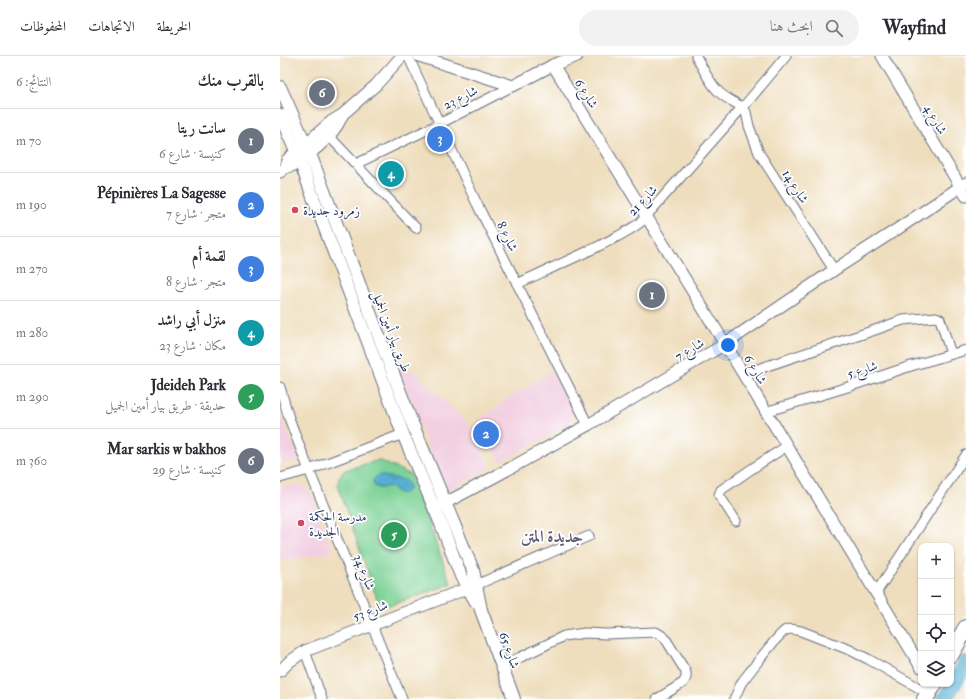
<!DOCTYPE html>
<html lang="ar">
<meta charset="utf-8">
<style>
:root{--surface:#fff;--page:#f2f2f3;--text:#2b2b33;--muted:#7c7c81;--line:#e1e1e2;--accent:#d1495b}
body{margin:0;font-family:"IM FELL Double Pica",Amiri,serif;background:var(--page);color:var(--text);direction:rtl}
.controls{position:absolute;right:12px;bottom:12px;display:grid;overflow:hidden;border-radius:8px;box-shadow:0 1px 3px #0004}
.controls button{width:36px;height:36px;display:grid;place-items:center;padding:0;border:0;border-bottom:1px solid var(--line);background:var(--surface);color:var(--text);font:20px sans-serif}
.you{position:absolute;left:448px;top:289px;width:14px;height:14px;margin:-10px;border:3px solid #fff;border-radius:50%;background:#1a73e8;box-shadow:0 0 0 6px #1a73e833}
.badge{display:grid;place-items:center;width:26px;height:26px;border-radius:50%;background:var(--accent);color:#fff;font-size:13px;font-weight:700}
.pin{position:absolute;translate:-50% -50%;border:2px solid #fff;box-shadow:0 1px 4px #0006}
.list{margin:0;padding:0;list-style:none}
h2{display:flex;justify-content:space-between;align-items:center;height:52px;margin:0;padding:0 16px;font-size:17px}
h2 small{font-size:13px;font-weight:400;color:var(--muted)}
.list li{display:grid;grid-template-columns:26px 1fr auto;gap:12px;align-items:center;box-sizing:border-box;height:64px;padding:0 16px;border-top:1px solid var(--line)}
.list b{display:block;font-size:15px;white-space:nowrap}
.list p{margin:0;font-size:13px;white-space:nowrap;color:var(--muted)}
.list em{font-size:13px;font-style:normal;color:var(--muted)}
.icon{flex:none;width:22px;height:22px;fill:none;stroke:currentColor;stroke-width:2;stroke-linecap:round;stroke-linejoin:round}
.map{position:relative;flex:none;width:686px;height:643px;overflow:hidden;direction:ltr}
header{display:flex;align-items:center;gap:24px;box-sizing:border-box;height:56px;padding:0 20px;background:var(--surface);border-bottom:1px solid var(--line)}
header strong{font-size:19px}
nav{display:flex;gap:22px;margin-inline-start:auto;font-size:14px}
.search{width:280px;height:36px;background:var(--page);display:flex;align-items:center;gap:10px;box-sizing:border-box;padding:0 14px;border-radius:22px;color:var(--muted);font-size:15px}
main{display:flex}
aside{flex:1;background:var(--surface)}
.map>svg:first-child{display:block}
.built{fill:#f2cfe1}
.park{fill:#7bd195;stroke:#4b807a}
.water{fill:url(#water-ripples);stroke:#386e98}
.lines{fill:none;stroke-linecap:round;stroke-linejoin:round}
.river{stroke:#55aed2;stroke-width:16}
.minor-casing{stroke:#656c7f;stroke-width:11}
.tertiary-casing{stroke:#656c7f;stroke-width:13}
.secondary-casing{stroke:#656c7f;stroke-width:14}
.motorway-casing{stroke:#656c7f;stroke-width:18}
.minor{stroke:#fff;stroke-width:9}
.tertiary{stroke:#fff;stroke-width:11}
.secondary{stroke:#fff;stroke-width:12}
.motorway{stroke:#fff;stroke-width:16}
.poi-dot{fill:#d1495b;stroke:#fff;stroke-width:1.5}
.labels{text-anchor:middle;stroke-width:3.5;stroke-linejoin:round;paint-order:stroke}
.street-label{font-size:13px;fill:#1b2f5e;stroke:#fff}
.poi-label{font-size:13px;fill:#1b2f5e;stroke:#fff;text-anchor:start}
.district-label{font-size:17px;font-weight:bold;fill:#625a77;stroke:#fff}
</style>
<header>
<strong>Wayfind</strong>
<div class="search"><svg class="icon" aria-label="search" viewBox="0 0 24 24"><circle cx="10" cy="10" r="6"/><path d="M15 15l6 6"/></svg>ابحث هنا</div>
<nav><a>الخريطة</a><a>الاتجاهات</a><a>المحفوظات</a></nav>
</header>
<main>
<div class="map">
<svg width="686" height="643" viewBox="0 0 686 643">
<defs>
<pattern id="water-ripples" width="26" height="14" patternUnits="userSpaceOnUse"><rect width="26" height="14" fill="#55aed2"/><path d="M2 4q2-2 4 0t4 0M15 11q2-2 4 0t4 0" fill="none" stroke="#468eae"/></pattern>
</defs>
<rect width="100%" height="100%" fill="#fff"/>
<filter id="ink" filterUnits="userSpaceOnUse"><feTurbulence type="fractalNoise" baseFrequency=".025" numOctaves="2"/><feDisplacementMap in="SourceGraphic" scale="8" xChannelSelector="R" yChannelSelector="G"/><feConvolveMatrix kernelMatrix="1 2 1 2 8 2 1 2 1" color-interpolation-filters="sRGB"/></filter>
<filter id="wash" filterUnits="userSpaceOnUse"><feTurbulence type="fractalNoise" baseFrequency=".012" numOctaves="4" result="noise"/><feDisplacementMap in="SourceGraphic" scale="16" xChannelSelector="R" yChannelSelector="G"/><feGaussianBlur stdDeviation="0.9" result="paint"/><feColorMatrix in="noise" values="0 0 0 0 0 0 0 0 0 0 0 0 0 0 0 0 0 1.4 0 .05"/><feComposite in="paint" operator="in"/></filter>
<g filter="url(#wash)">
<rect width="100%" height="100%" fill="#efdebd"/>
<g class="built">
<polygon points="119,314 128,315 134,315 191,371 228,342 272,315 293,357 289,368 220,406 210,386 200,391 210,411 172,433 164,432"/>
<polygon points="0,357 20,404 0,408"/>
<polygon points="18,428 31,437 53,496 0,505 0,432"/>
</g>
<polygon class="park" points="99,404 131,419 171,528 111,549 103,549 97,543 58,430 59,421 65,414"/>
<path class="water" d="M100 419 124 424C128 426 129 428 129 433 118 444 117 432 108 430 95 437 86 424 100 419Z"/>
<g class="lines">
<polyline class="river" points="665,643 686,607"/>
</g>
</g>
<g filter="url(#ink)">
<g class="lines">
<defs>
<g id="minor">
<polyline points="128,0 197,148 308,369"/>
<path d="M416 0C422 11 429 26 438 35 444 42 453 45 460 50"/>
<polyline points="465,49 506,0"/>
<polyline points="466,56 469,70 479,97 554,214"/>
<polyline points="49,80 136,172"/>
<polyline points="76,108 159,68 233,30"/>
<path d="M237 228C265 215 292 203 319 190 334 182 349 176 362 165L459 55"/>
<polyline points="463,318 592,275 623,264 656,261 660,263 671,298"/>
<polyline points="0,331 9,362 23,399 122,643"/>
<polyline points="485,356 571,330 631,310 686,294"/>
<polyline points="0,422 29,414 123,378"/>
<polyline points="456,465 439,439 441,434 473,412 507,390"/>
<polyline points="196,529 309,480"/>
<polyline points="596,537 686,399"/>
<polyline points="25,595 42,643"/>
<polyline points="221,609 241,601 284,580 305,577 326,578 376,576 381,579 385,582 406,616 406,622 403,627 377,643"/>
<path d="M454 643C457 638 459 631 462 626 469 617 498 578 506 574 511 572 516 574 521 575L570 594 588 603 648 637"/>
</g>
<g id="tertiary">
<polyline points="139,0 233,30 273,9 297,0"/>
<polyline points="602,0 686,140"/>
<polyline points="273,9 445,288 641,611"/>
<path d="M6 111C7 111 11 110 12 110 17 108 21 104 25 101 39 91 55 77 62 60"/>
<polyline points="0,116 6,111 7,104 52,65 62,59 96,29 122,0"/>
<polyline points="154,453 216,420 308,369 445,288 554,214 619,172 686,127"/>
<polyline points="0,615 9,606 25,595 196,529"/>
</g>
<g id="secondary">
<polyline points="0,31 30,98 130,362 193,514 201,554 234,643"/>
<polyline points="0,59 20,105 33,141 123,378 161,468 181,520 196,546"/>
</g>
<g id="motorway">
<polyline points="671,598 686,572"/>
<polyline points="645,643 654,628"/>
</g>
</defs>
<use href="#minor" class="minor-casing"/>
<use href="#tertiary" class="tertiary-casing"/>
<use href="#secondary" class="secondary-casing"/>
<use href="#motorway" class="motorway-casing"/>
<use href="#minor" class="minor"/>
<use href="#tertiary" class="tertiary"/>
<use href="#secondary" class="secondary"/>
<use href="#motorway" class="motorway"/>
</g>
</g>
<g class="poi-dot">
<circle cx="15" cy="154" r="4"/>
<circle cx="21" cy="467" r="4"/>
</g>
<g class="labels">
<g class="street-label">
<text transform="translate(307 37) rotate(58)" y="5">شارع 6</text>
<text transform="translate(180 41) rotate(-27)" y="5">شارع 23</text>
<text transform="translate(656 63) rotate(59)" y="5">شارع 4</text>
<text transform="translate(516 130) rotate(58)" y="5">شارع 14</text>
<text transform="translate(362 144) rotate(-47)" y="5">شارع 21</text>
<text transform="translate(228 180) rotate(63)" y="5">شارع 8</text>
<text transform="translate(112 275) rotate(69)" y="5">طريق بيار أمين الجميل</text>
<text transform="translate(409 293) rotate(-31)" y="5">شارع 7</text>
<text transform="translate(476 313) rotate(59)" y="5">شارع 6</text>
<text transform="translate(582 313) rotate(-18)" y="5">شارع 5</text>
<text transform="translate(85 516) rotate(68)" y="5">شارع 34</text>
<text transform="translate(90 554) rotate(-21)" y="5">شارع 53</text>
<text transform="translate(230 594) rotate(70)" y="5">شارع 65</text>
</g>
<g class="poi-label">
<text x="23" y="159">زمرود جديدة</text>
<text x="29" y="465">مدرسة الحكمة<tspan x="29" dy="15">الجديدة</tspan></text>
</g>
<g class="district-label">
<text x="272" y="486">جديدة المتن</text>
</g>
</g>
</svg>
<div class="controls">
<button>+</button>
<button>−</button>
<button><svg class="icon" aria-label="locate" viewBox="0 0 24 24"><circle cx="12" cy="12" r="6"/><path d="M12 2v4M12 18v4M2 12h4M18 12h4"/></svg></button>
<button><svg class="icon" aria-label="layers" viewBox="0 0 24 24"><path d="M12 4l9 5-9 5-9-5zM3 14l9 5 9-5"/></svg></button>
</div>
<div class="you"></div>
<div class="pin badge" style="left:372px;top:239px;background:#6b7280">1</div>
<div class="pin badge" style="left:206px;top:378px;background:#3f7fe0">2</div>
<div class="pin badge" style="left:160px;top:83px;background:#3f7fe0">3</div>
<div class="pin badge" style="left:111px;top:118px;background:#0f9aa8">4</div>
<div class="pin badge" style="left:114px;top:479px;background:#2e9e5b">5</div>
<div class="pin badge" style="left:42px;top:37px;background:#6b7280">6</div>
</div>
<aside>
<h2>بالقرب منك<small>النتائج: 6</small></h2>
<ul class="list">
<li><span class="badge" style="background:#6b7280">1</span><div><b>سانت ريتا</b><p>كنيسة · شارع 6</p></div><em>70 m</em></li>
<li><span class="badge" style="background:#3f7fe0">2</span><div><b>Pépinières La Sagesse</b><p>متجر · شارع 7</p></div><em>190 m</em></li>
<li><span class="badge" style="background:#3f7fe0">3</span><div><b>لقمة أم</b><p>متجر · شارع 8</p></div><em>270 m</em></li>
<li><span class="badge" style="background:#0f9aa8">4</span><div><b>منزل أبي راشد</b><p>مكان · شارع 23</p></div><em>280 m</em></li>
<li><span class="badge" style="background:#2e9e5b">5</span><div><b>Jdeideh Park</b><p>حديقة · طريق بيار أمين الجميل</p></div><em>290 m</em></li>
<li><span class="badge" style="background:#6b7280">6</span><div><b>Mar sarkis w bakhos</b><p>كنيسة · شارع 29</p></div><em>360 m</em></li>
</ul>
</aside>
</main>
